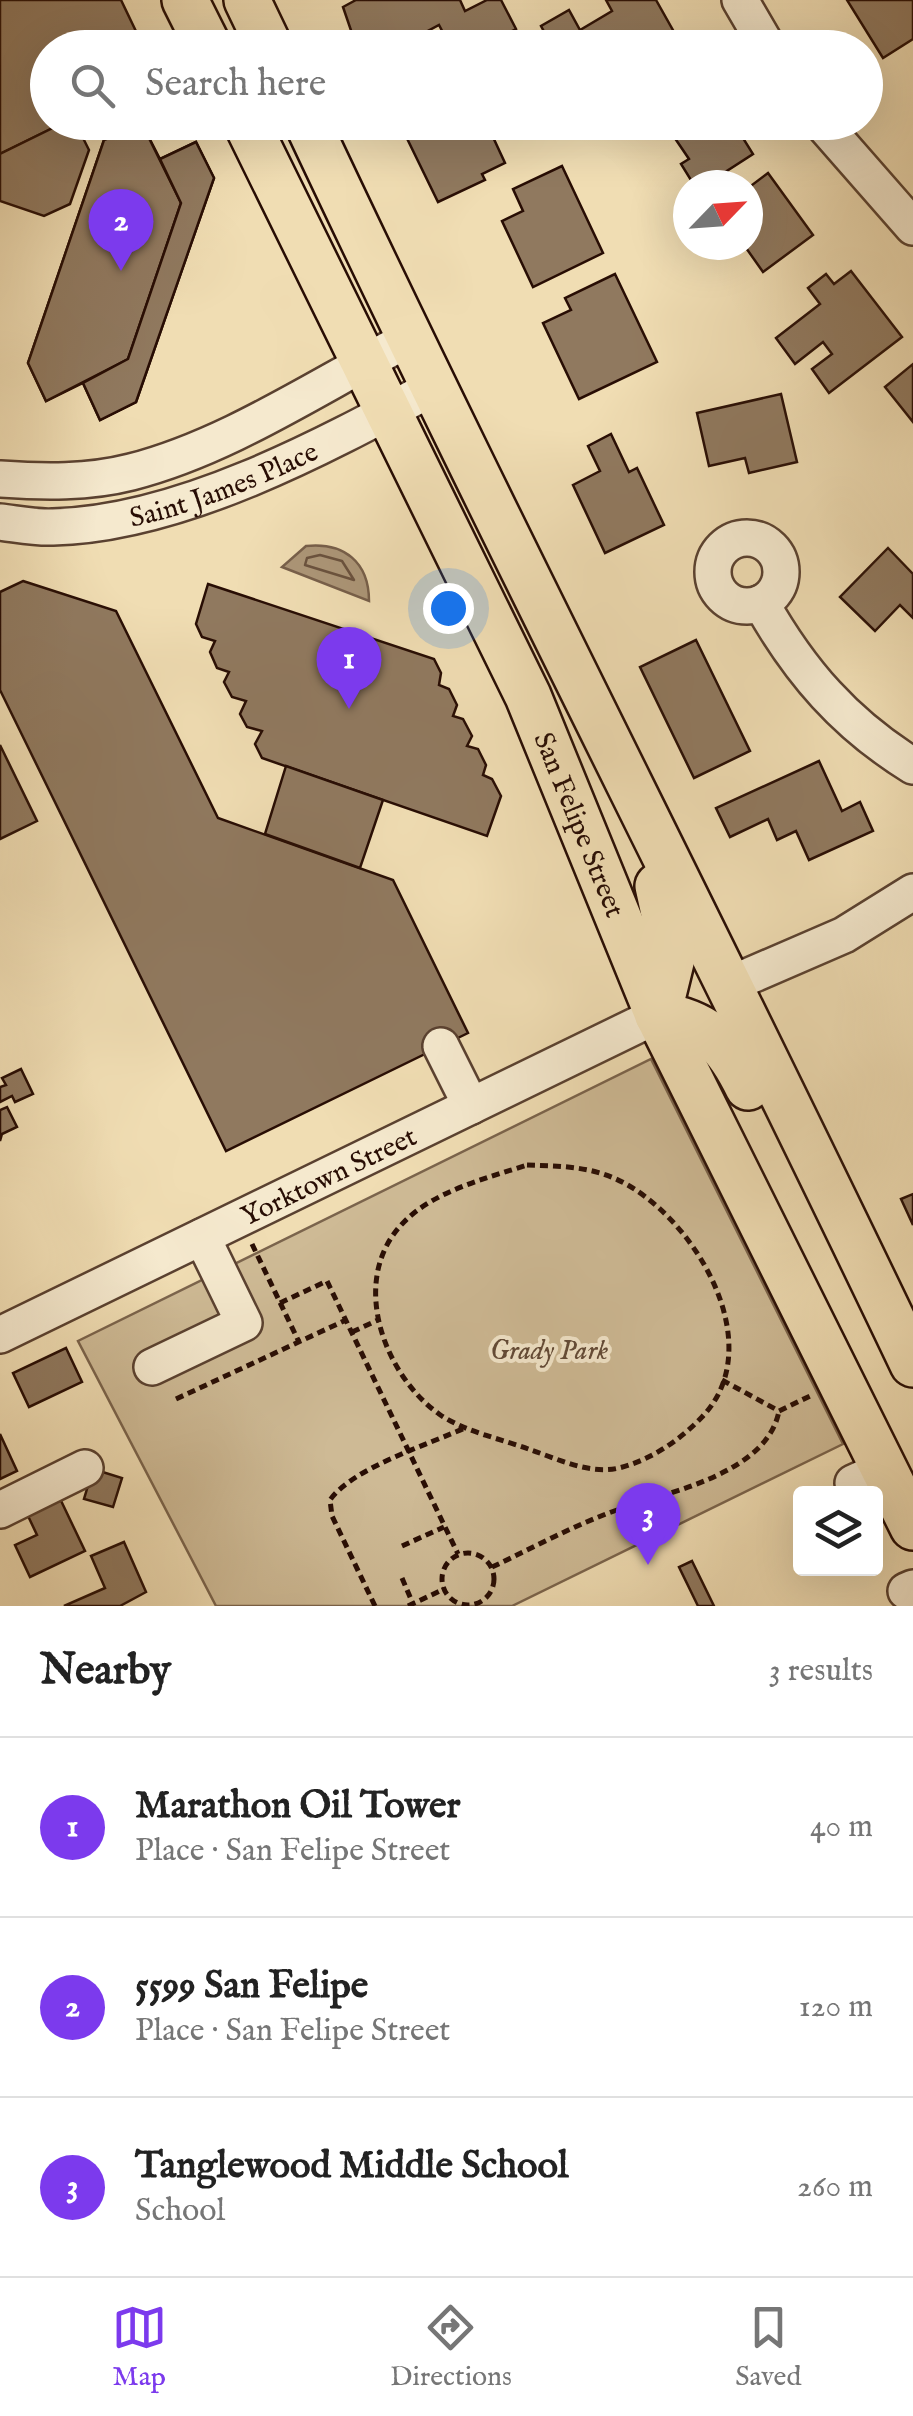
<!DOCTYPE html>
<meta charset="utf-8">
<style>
:root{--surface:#fff;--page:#f6f6f6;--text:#222;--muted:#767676;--line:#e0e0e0;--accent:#7c3aed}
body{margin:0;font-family:"IM FELL English",serif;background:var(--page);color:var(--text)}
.controls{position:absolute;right:30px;bottom:30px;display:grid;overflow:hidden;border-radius:10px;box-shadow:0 10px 40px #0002}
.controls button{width:90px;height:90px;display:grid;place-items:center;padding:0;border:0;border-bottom:2px solid var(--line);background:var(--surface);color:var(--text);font:50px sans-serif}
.compass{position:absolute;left:673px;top:170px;width:90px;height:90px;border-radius:50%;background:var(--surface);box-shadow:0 10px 40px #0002;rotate:65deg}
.you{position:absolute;left:448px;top:608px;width:35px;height:35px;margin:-25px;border:8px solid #fff;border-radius:50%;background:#1a73e8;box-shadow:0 0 0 15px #1a73e833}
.badge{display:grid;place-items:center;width:65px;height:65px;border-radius:50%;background:var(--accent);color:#fff;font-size:32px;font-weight:700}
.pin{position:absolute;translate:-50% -82px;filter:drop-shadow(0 2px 5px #0008)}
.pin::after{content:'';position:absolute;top:52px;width:35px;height:30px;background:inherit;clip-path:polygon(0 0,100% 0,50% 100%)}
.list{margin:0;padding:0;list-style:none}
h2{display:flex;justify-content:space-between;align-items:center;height:130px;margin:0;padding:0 40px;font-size:42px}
h2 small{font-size:32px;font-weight:400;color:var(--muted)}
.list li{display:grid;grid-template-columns:65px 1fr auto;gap:30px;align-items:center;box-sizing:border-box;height:180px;padding:0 40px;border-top:2px solid var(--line)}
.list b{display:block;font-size:38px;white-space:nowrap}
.list p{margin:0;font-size:32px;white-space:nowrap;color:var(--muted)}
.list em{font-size:32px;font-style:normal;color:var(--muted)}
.icon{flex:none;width:55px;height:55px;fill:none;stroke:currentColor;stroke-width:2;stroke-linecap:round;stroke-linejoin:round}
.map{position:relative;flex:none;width:913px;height:1606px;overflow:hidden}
.search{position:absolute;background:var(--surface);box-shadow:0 10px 40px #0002;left:30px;right:30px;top:30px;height:110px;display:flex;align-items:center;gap:25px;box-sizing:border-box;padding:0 35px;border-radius:55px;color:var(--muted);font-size:38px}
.sheet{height:670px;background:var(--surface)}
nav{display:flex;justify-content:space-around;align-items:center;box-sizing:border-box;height:140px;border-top:2px solid var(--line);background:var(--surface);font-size:28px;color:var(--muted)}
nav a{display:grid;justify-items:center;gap:5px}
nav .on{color:var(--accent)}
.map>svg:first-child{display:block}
.green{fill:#ceba95;stroke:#7b644c;stroke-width:2.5}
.water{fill:#ac9678;stroke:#775f4a;stroke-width:2.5}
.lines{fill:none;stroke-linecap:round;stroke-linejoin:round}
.shore{stroke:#6a523e;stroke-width:2.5}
.building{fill:#90795f;stroke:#280d04;stroke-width:2.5}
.minor-casing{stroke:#5a4130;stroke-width:40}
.major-casing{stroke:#280d04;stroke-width:50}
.path{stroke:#280d04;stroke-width:5;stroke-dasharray:8 5;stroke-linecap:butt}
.minor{stroke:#f5e9ce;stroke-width:35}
.major{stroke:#f0ddb3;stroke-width:45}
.labels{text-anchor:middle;stroke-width:8;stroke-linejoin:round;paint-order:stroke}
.street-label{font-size:28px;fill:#280d04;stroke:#f5e9ce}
.park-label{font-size:28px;font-style:italic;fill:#624a37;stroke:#f5e9ce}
</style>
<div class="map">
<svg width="913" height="1606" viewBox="0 0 913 1606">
<rect width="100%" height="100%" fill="#f0ddb3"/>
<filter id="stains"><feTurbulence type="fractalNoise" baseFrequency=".002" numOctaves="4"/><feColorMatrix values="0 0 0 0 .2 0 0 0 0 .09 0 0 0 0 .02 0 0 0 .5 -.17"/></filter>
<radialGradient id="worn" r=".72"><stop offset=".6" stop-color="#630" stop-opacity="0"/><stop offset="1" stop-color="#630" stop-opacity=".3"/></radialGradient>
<polygon class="green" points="651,1059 843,1444 512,1606 216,1606 78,1341"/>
<path class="water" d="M306 546C344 542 369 562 369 601L282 567Z"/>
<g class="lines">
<polygon class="shore" points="320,555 342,561 354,580 305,565 307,558"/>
</g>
<g class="building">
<polygon points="0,0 121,0 144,48 48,48 48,122 65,122 0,154"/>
<polygon points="356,0 460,0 465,11 487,0 501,0 516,29 480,48 451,48 439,25 396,48 357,48 343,7"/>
<polygon points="606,0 656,0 683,48 553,48 541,26 569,10 580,30 612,11"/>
<polygon points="847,0 913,0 913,39 883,58"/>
<polygon points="526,35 532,48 500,48"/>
<polygon points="65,122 75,122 89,150 70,204 44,216 0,201 0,154"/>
<polygon points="120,122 142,122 142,124 124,132"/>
<polygon points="399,122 486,122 505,163 482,174 485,180 438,202"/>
<polygon points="676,122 733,122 753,154 705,185 694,185 681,164 689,159 668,128"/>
<polygon points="142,124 160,159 196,142 214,178 136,402 100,420 83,383 46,401 28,363 104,140"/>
<polygon points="142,124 181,203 128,359 46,401 28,363 104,140"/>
<polygon points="196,142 214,178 136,402 100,420 83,383 128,359 181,203 160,159"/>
<polygon points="562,166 603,253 533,287 502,221 523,211 513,189"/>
<polygon points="768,173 813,235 763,272 744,245 748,245 748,188"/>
<polygon points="851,271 902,337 829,393 812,369 832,354 823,342 795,364 776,338 820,304 808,288 826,274 834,284"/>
<polygon points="615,274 657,362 579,399 543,323 571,310 565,298"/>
<polygon points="913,364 913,422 885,387"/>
<polygon points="781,394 797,462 749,473 745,458 709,466 697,413"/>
<polygon points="611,434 629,472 637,468 664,525 605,553 573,485 600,471 588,446"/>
<polygon points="888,548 913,574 913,618 900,605 875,631 840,597"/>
<polygon points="23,581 116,611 218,818 393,880 468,1033 226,1151 0,690 0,592"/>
<polygon points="208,584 434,659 441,673 439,685 449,689 457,705 453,716 463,719 472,736 467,746 478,749 486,765 483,775 492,779 501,796 487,836 262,758 255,744 262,731 247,727 240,714 246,701 232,697 224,682 229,672 217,668 210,652 215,641 202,637 196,624"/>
<polygon points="696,640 750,751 694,778 640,667"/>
<polygon points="0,745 37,821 0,839"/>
<polygon points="819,761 842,811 860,802 873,831 809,860 796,831 777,840 768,819 730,837 716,808"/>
<polygon points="286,766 383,800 360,868 265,834"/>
<polygon points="21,1069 33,1094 15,1102 12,1096 0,1102 0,1087 6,1085 2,1078"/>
<polygon points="7,1107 17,1127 2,1134 0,1141 0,1110"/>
<polygon points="913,1194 913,1225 901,1199"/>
<polygon points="66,1348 82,1382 29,1407 13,1373"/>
<polygon points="0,1434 17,1471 0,1479"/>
<polygon points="93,1469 122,1478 113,1507 84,1499"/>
<polygon points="54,1486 85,1551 30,1577 15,1545 37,1535 21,1501"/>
<polygon points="124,1542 146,1592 120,1606 64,1606 105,1588 91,1556"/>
<polygon points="692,1561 714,1606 698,1606 679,1567"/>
</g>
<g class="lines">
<defs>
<g id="minor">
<polyline points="740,0 768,48"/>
<polyline points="821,122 913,227"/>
<path d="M0 479C43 482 88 483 131 472 229 447 319 385 409 339"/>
<path id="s1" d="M0 522C17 524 36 528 53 527 180 524 323 447 432 388"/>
<circle cx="747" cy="572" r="34"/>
<path d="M761 603C800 672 845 724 913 766"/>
<polyline points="726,986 844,935 913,892"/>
<polyline points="441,1046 471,1106"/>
<path id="s2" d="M0 1335 658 1015"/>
<polyline points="152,1367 244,1323 202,1237"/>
<polyline points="853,1483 884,1469"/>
<polyline points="0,1510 85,1468"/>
<polyline points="906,1591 913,1588"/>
</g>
<g id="major">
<polyline points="185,0 209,48"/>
<polyline points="247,0 270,48"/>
<path id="s3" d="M246 122 528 696 658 1015 913 1527"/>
<path d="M307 122C503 539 715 948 913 1364"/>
<polyline points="658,886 673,954 658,1015"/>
<path d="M658 1015C707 1022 727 1044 748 1087"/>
</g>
</defs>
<use href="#minor" class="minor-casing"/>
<use href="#major" class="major-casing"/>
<g class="path">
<path d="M527 1165C557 1166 588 1166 616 1179 692 1213 772 1344 702 1417 680 1440 651 1460 619 1468 590 1475 558 1459 531 1450 502 1439 465 1432 439 1414 383 1374 348 1278 404 1222 434 1191 487 1178 527 1165Z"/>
<polyline points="252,1244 299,1342"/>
<polyline points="280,1303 327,1281 458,1554"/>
<polyline points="352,1332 378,1320"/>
<polyline points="722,1380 779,1411 810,1396"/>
<polyline points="176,1399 346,1320"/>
<polyline points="402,1546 444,1527"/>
<circle cx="468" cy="1579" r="26"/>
<path d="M492 1567C533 1548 574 1525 617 1510 668 1492 767 1474 779 1411"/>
<polyline points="402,1578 413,1604"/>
<path d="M375 1606 332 1516 330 1500C352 1468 430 1444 467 1427"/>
<polyline points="408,1606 444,1589"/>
</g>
<use href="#minor" class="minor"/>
<use href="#major" class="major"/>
</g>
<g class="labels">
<g class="street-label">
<text dy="10" stroke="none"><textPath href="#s1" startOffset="230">Saint James Place</textPath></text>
<text dy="10" stroke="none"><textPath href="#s3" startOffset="778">San Felipe Street</textPath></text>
<text dy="10" stroke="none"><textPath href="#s2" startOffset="365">Yorktown Street</textPath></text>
</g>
<g class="park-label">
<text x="549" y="1359">Grady Park</text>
</g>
</g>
<rect width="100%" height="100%" filter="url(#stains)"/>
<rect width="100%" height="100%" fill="url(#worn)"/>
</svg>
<div class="controls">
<button><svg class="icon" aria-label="layers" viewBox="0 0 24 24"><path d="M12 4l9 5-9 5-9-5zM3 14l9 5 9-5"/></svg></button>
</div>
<svg class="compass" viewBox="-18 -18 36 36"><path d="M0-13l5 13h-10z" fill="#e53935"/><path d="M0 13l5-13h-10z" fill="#767676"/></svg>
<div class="you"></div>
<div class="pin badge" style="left:349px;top:709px">1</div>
<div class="pin badge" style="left:121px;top:271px">2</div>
<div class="pin badge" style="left:648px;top:1565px">3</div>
<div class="search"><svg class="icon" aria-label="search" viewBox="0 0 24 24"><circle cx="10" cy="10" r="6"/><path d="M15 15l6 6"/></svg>Search here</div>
</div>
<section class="sheet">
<h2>Nearby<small>3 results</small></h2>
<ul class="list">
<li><span class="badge">1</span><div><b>Marathon Oil Tower</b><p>Place · San Felipe Street</p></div><em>40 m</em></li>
<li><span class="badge">2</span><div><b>5599 San Felipe</b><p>Place · San Felipe Street</p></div><em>120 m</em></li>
<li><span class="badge">3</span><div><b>Tanglewood Middle School</b><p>School</p></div><em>260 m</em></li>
</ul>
</section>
<nav>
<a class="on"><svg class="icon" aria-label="map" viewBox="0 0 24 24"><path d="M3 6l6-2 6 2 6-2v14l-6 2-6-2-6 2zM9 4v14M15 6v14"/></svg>Map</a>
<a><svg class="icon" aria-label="directions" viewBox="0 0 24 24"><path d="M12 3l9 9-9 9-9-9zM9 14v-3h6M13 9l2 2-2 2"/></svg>Directions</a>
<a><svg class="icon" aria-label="saved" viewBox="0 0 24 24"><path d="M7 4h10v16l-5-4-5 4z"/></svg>Saved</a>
</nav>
